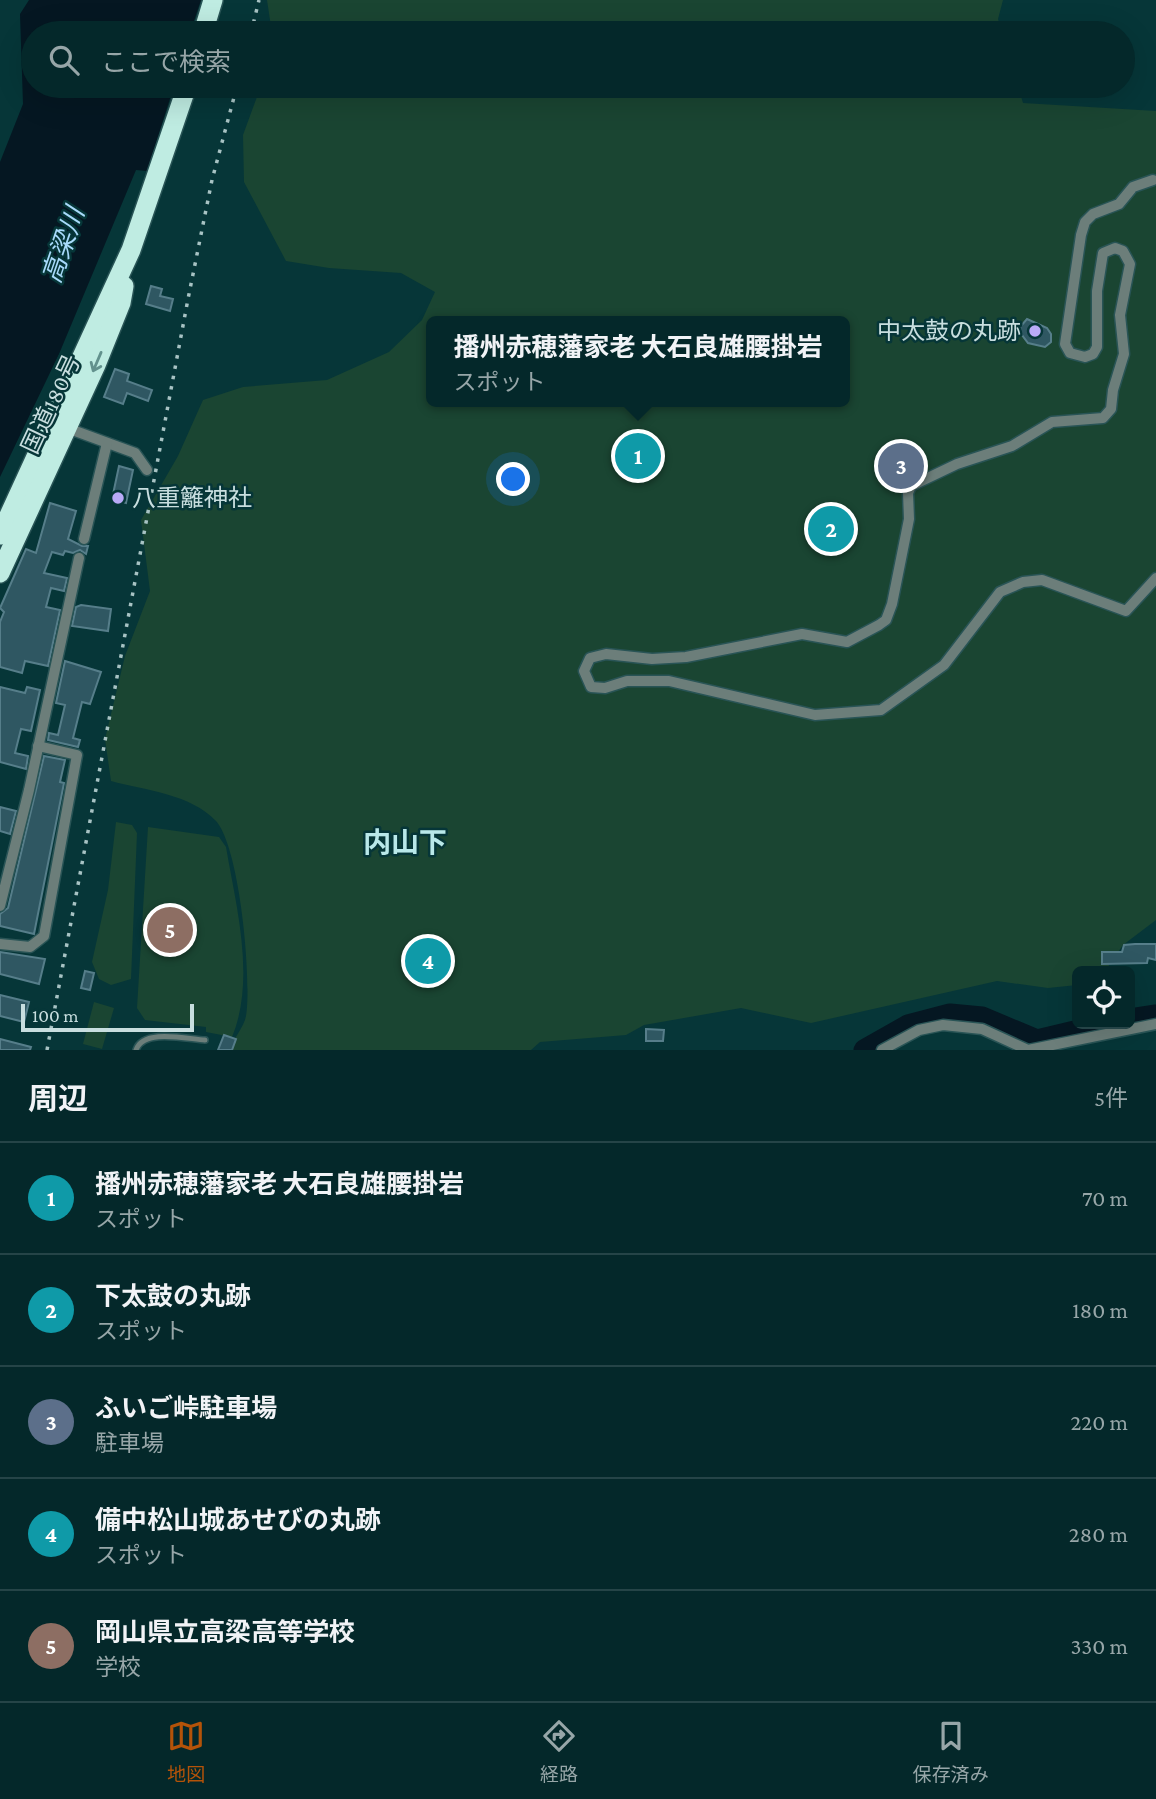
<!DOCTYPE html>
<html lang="ja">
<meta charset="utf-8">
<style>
:root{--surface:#04282a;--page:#123436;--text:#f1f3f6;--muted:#97a6a8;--line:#254447;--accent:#b45309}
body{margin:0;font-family:"Crimson Pro","Noto Sans JP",serif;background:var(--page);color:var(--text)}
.controls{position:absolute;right:21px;bottom:21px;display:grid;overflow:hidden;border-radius:10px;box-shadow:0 7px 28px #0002}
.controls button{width:63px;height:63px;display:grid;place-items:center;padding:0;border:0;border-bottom:2px solid var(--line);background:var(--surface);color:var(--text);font:35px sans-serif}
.scale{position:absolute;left:21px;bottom:18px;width:173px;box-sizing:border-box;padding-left:7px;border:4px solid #c8dedf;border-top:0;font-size:19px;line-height:24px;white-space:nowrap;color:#c8dedf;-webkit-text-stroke:5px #063638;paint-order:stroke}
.you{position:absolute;left:514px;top:480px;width:24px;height:24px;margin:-18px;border:5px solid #fff;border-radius:50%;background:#1a73e8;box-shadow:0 0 0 10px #1a73e833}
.badge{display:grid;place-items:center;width:46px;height:46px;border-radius:50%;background:var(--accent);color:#fff;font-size:23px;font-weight:700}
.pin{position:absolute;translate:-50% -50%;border:4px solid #fff;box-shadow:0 2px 7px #0006}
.popup{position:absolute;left:426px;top:316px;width:424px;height:91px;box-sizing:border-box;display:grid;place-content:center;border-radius:10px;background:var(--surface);filter:drop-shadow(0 2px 5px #0005);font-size:23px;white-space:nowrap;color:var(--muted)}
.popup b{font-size:26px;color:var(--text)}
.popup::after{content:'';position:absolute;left:50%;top:100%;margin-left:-14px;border:14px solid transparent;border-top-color:var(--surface)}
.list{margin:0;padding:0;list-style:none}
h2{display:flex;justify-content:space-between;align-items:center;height:91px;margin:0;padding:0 28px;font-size:30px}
h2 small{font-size:23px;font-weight:400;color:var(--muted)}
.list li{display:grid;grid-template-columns:46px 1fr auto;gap:21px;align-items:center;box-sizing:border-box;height:112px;padding:0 28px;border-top:2px solid var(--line)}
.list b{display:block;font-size:26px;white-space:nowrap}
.list p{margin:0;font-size:23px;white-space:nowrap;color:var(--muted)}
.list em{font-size:23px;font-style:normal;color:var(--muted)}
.icon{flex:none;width:38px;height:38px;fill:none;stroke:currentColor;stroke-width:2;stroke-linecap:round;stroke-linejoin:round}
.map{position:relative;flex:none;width:1156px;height:1050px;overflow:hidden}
.search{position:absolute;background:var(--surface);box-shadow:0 7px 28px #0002;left:21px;right:21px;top:21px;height:77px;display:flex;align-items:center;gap:18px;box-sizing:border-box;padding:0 24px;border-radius:38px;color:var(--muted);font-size:26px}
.sheet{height:651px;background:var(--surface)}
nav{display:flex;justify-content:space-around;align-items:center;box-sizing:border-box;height:98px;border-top:2px solid var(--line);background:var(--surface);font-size:19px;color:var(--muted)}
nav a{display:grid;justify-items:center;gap:4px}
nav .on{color:var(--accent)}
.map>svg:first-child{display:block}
.green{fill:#1a4532;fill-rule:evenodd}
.water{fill:#051722}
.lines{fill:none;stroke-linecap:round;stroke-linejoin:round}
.river{stroke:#051722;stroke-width:21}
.building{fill:#2f5762;stroke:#567e8a;stroke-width:2}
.lane-casing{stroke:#295456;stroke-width:8}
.street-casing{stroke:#295456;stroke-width:13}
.highway-casing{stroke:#295456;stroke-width:22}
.lane{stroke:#6c7e7a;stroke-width:5}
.street{stroke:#6c7e7a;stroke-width:10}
.highway{stroke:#bfece2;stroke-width:19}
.rail{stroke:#a8c3c4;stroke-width:3.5;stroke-dasharray:3.5 7;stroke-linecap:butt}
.oneway{stroke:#62918d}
.poi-dot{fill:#b9aaf7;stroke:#063638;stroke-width:2.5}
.labels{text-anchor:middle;stroke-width:5;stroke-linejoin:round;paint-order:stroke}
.poi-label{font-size:24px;fill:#c8dedf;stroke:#063638;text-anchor:end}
.street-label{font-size:24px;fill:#c8dedf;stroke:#063638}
.water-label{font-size:26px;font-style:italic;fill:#a8dafa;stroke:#063638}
.quarter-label{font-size:28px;font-weight:bold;fill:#b9e8e9;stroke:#063638}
</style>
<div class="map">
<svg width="1156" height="1050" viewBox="0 0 1156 1050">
<rect width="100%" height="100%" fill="#063638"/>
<g class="green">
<polygon points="267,0 1003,0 998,19 1002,33 272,33"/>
<path d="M261 86H1018L1023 103 1156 111V920L1123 945 1105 971H1077V985L1048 988 997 981 811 1023 741 1008 644 1025 626 1035 540 1042 531 1050H231C233 1037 244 1028 246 1016 252 980 240 848 216 821 191 794 144 790 111 781L105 739 125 656 150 591 141 520 178 456 203 400 243 387 327 380 389 352 422 320 435 292 401 273 329 268 286 261 244 182 243 135ZM432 321H844V402H432Z"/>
<polygon points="116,822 132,825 137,833 131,979 111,985 99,979 92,962 108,890"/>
<path d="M148 827 219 837 226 847C236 906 256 979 232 1037L206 1032V1027L145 1020 137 1008Z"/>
<polygon points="94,1002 114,1008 102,1049 83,1044"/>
</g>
<polygon class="water" points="29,0 201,0 190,33 33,33 33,86 174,86 147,171 136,170 59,354 0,477 0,162 23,104 20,14"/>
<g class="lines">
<g class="river">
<polyline points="1130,1019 1156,1015"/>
<polyline points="864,1050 908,1025 950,1014 982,1017 1037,1040 1104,1024"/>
</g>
</g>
<g class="building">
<polygon points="151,286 162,289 160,296 173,299 170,311 146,304"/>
<polygon points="1027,319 1047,328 1051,334 1051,342 1045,347 1028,343 1022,335 1020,327"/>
<polygon points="115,369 129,374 127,381 152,390 148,401 127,393 123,404 104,397"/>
<polygon points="119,466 133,470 126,503 112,499"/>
<polygon points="50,503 76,511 68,539 82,546 88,546 86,554 80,550 73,553 65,551 63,555 52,552 44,573 67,578 64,591 51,588 46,607 60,610 48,666 25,661 22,673 0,667 0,622 4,612 0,608 26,549 36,553"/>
<polygon points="81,605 111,609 108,631 72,626 76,607"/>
<polygon points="65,661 101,672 90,704 82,702 73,738 80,740 78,747 48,740 49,733 58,735 65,705 56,703"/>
<polygon points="0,687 25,693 27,687 40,690 31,731 21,729 15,753 28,756 26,769 0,762"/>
<polygon points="44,756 65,760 60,782 64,783 34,934 0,926 0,914 8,908"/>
<polygon points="0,807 16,811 10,834 0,831"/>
<polygon points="1135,944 1156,944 1156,960 1148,958 1147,963 1102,964 1102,952 1122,952 1124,945"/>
<polygon points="0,952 45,959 39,984 0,974"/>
<polygon points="85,971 94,973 90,990 81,988"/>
<polygon points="0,995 29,1002 24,1022 0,1016"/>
<polygon points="646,1029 664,1030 663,1041 646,1041"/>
<polygon points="224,1035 236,1039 232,1050 218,1050"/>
<polygon points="0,1039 31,1047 30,1050 0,1050"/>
</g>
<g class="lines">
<defs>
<path id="lane" d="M136 1050C143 1028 187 1039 205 1040"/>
<g id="street">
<polyline points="1153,180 1133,187 1119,204 1093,214 1085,222 1081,235 1065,344 1070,353 1085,357 1093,354 1097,347 1097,291 1103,253 1115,248 1123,251 1130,264 1120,315 1124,354 1113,390 1111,409 1103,418 1052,422 1012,446 957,464 911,486 908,493 909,519 892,604 886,620 879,625 847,642 802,634 686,657 652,659 606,654 590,658 584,671 591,687 605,688 627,681 669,681 815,715 881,710 944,665 1000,592 1023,582 1042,580 1126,611 1156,578"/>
<polyline points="67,428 135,453 147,470"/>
<polyline points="84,539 107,443"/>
<polyline points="0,906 29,790 79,558"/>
<polyline points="0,944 30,947 44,936 77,755 38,746"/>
<polyline points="882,1050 919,1030 943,1025 982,1029 1028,1050 1156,1024"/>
</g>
<g id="highway">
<polyline points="203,33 213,0"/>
<polyline points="0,535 131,250 187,86"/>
<polyline points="0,573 96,365 121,303 124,286"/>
</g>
</defs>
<use href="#lane" class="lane-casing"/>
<use href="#street" class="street-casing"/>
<use href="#highway" class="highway-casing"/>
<use href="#lane" class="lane"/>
<use href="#street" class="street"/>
<use href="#highway" class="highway"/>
<g class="rail">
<polyline points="251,33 259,0"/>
<polyline points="47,1050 188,299 212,180 237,86"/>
</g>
</g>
<defs><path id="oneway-shaft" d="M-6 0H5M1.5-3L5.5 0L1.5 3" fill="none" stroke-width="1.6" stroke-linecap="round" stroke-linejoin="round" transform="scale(1.75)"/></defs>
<use class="oneway" href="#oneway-shaft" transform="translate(97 362) rotate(113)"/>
<g class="poi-dot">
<circle cx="1035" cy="331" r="7"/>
<circle cx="118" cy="498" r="7"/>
</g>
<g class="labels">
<g class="poi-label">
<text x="1021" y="339">中太鼓の丸跡</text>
<text x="132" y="506" text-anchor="start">八重籬神社</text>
</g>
<g class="street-label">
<text transform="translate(51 404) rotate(-65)" y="8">国道180号</text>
</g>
<g class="water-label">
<text transform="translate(63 245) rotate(-71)" y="9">高梁川</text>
</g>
<g class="quarter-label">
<text x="405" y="852">内山下</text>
</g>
</g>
</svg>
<div class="controls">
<button><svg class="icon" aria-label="locate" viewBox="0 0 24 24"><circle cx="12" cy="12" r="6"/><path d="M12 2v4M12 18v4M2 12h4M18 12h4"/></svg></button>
</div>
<div class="scale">100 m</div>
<div class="you"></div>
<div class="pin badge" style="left:638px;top:456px;background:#0f9aa8">1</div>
<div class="popup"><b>播州赤穂藩家老 大石良雄腰掛岩</b>スポット</div>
<div class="pin badge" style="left:831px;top:529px;background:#0f9aa8">2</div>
<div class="pin badge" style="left:901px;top:466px;background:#5c6f8a">3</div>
<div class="pin badge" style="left:428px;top:961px;background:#0f9aa8">4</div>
<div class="pin badge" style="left:170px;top:930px;background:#8d6e63">5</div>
<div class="search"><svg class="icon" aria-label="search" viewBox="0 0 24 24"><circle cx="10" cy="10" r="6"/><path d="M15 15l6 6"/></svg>ここで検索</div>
</div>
<section class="sheet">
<h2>周辺<small>5件</small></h2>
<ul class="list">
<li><span class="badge" style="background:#0f9aa8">1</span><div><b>播州赤穂藩家老 大石良雄腰掛岩</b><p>スポット</p></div><em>70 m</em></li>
<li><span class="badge" style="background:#0f9aa8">2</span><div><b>下太鼓の丸跡</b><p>スポット</p></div><em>180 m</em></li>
<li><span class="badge" style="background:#5c6f8a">3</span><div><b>ふいご峠駐車場</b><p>駐車場</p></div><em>220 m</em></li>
<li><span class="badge" style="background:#0f9aa8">4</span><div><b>備中松山城あせびの丸跡</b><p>スポット</p></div><em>280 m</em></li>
<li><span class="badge" style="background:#8d6e63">5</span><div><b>岡山県立高梁高等学校</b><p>学校</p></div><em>330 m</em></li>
</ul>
</section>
<nav>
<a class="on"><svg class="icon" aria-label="map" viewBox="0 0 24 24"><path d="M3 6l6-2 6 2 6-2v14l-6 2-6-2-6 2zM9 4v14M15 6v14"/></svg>地図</a>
<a><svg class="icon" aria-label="directions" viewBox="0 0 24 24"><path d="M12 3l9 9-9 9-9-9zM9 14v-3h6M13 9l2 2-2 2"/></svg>経路</a>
<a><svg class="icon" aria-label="saved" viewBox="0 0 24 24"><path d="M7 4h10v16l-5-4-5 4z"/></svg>保存済み</a>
</nav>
